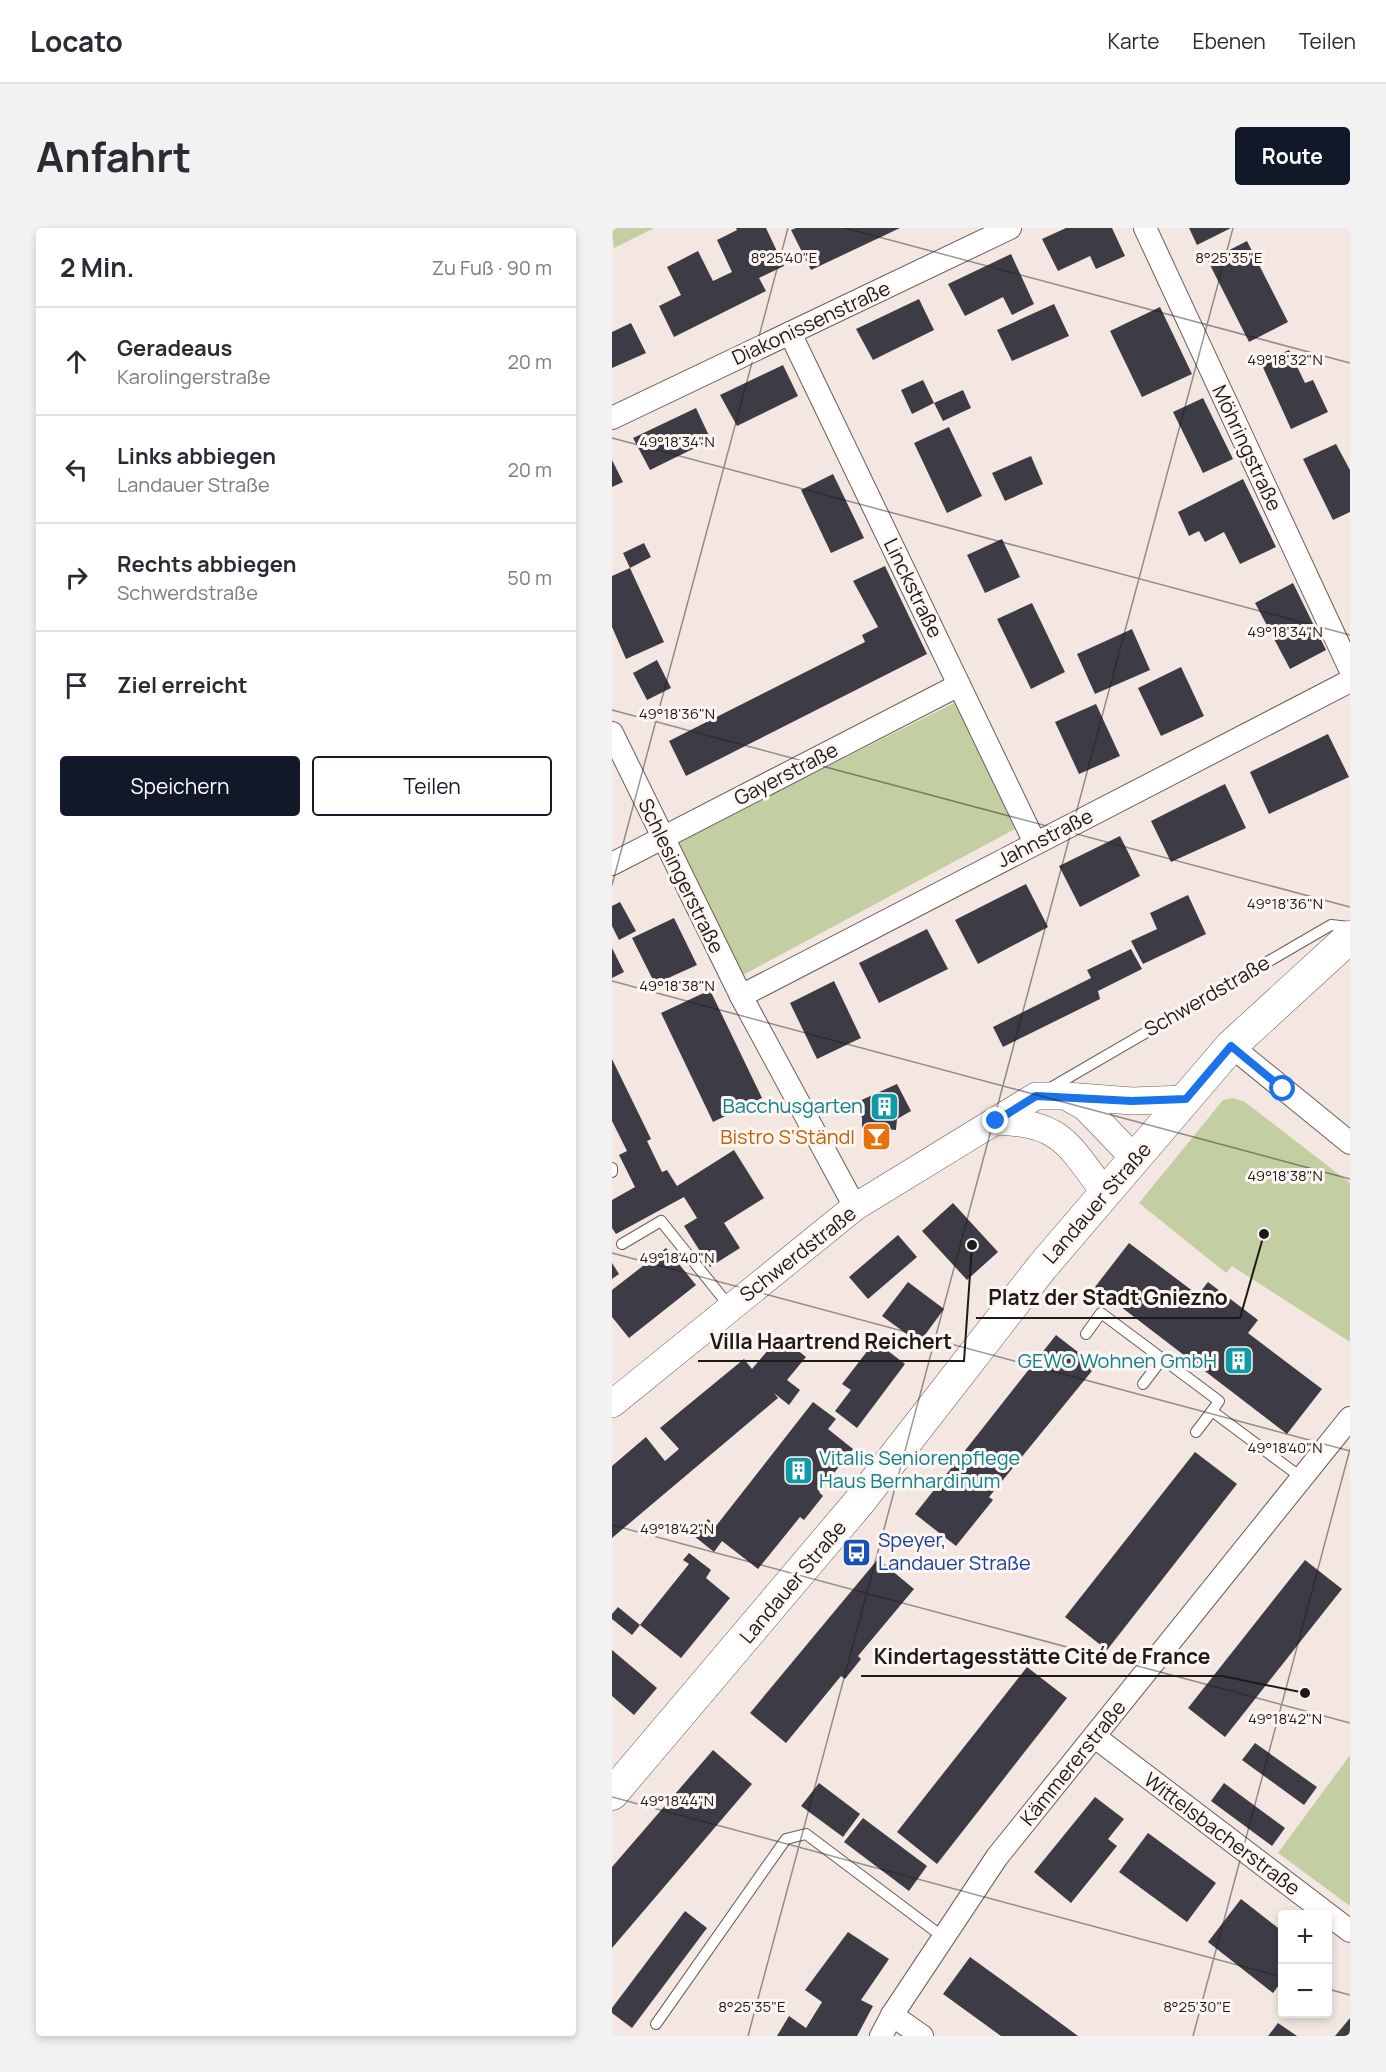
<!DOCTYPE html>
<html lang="de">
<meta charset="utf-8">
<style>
:root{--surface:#fff;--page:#f2f2f3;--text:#2b2b33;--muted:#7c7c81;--line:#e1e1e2;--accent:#111827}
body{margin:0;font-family:Manrope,sans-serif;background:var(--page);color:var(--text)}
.controls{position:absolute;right:18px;bottom:18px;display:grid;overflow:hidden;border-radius:6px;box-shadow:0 3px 9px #0003}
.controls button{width:54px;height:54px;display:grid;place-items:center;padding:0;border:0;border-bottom:2px solid var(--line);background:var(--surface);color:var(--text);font:30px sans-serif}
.stop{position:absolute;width:18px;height:18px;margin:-14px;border:4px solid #1a73e8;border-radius:50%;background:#fff}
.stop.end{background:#1a73e8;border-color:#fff;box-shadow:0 2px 6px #0008}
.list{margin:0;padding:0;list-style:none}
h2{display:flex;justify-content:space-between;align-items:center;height:78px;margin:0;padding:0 24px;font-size:26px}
h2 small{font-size:20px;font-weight:400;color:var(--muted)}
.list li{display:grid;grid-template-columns:39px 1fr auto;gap:18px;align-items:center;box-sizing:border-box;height:108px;padding:0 24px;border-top:2px solid var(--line)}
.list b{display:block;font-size:22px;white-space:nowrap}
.list p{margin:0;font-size:20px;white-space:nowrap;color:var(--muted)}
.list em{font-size:20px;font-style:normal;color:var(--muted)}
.actions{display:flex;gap:12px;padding:18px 24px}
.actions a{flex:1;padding:14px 0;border:2px solid var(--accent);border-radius:6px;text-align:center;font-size:21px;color:var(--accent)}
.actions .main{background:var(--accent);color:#fff}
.icon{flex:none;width:33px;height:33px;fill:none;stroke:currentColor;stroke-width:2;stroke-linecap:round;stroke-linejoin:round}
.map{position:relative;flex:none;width:738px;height:1808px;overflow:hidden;border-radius:6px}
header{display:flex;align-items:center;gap:36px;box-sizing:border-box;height:84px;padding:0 30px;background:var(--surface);border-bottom:2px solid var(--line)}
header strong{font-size:28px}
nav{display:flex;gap:33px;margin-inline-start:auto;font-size:21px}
.intro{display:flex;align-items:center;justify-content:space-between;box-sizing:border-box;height:144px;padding:0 36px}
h1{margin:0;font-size:42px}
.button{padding:15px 27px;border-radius:6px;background:var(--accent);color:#fff;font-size:21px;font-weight:700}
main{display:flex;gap:36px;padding:0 36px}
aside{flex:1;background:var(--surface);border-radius:6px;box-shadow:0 3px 9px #0003}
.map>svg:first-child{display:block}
.green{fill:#c4cea3}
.building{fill:#3d3c46}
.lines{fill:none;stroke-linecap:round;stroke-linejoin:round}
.service-casing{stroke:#695e58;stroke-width:12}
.minor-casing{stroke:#695e58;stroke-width:24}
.tertiary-casing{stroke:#695e58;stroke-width:28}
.secondary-casing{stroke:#695e58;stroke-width:33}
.service{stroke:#fff;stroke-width:10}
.minor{stroke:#fff;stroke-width:22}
.tertiary{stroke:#fff;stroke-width:27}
.secondary{stroke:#fff;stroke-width:32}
.route{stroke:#1a73e8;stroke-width:8}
.ticks{fill:none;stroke:#1f1a18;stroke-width:1.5;stroke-opacity:0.45}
.labels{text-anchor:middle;stroke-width:6;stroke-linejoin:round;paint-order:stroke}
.street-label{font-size:20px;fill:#1f1a18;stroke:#fdf6f2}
.culture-label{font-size:20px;fill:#0d838f;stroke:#fdf6f2;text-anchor:end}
.food-label{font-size:20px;fill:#c56008;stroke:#fdf6f2;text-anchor:end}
.transit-label{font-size:20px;fill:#164399;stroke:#fdf6f2;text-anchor:start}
.ticks-label{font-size:15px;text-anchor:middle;fill:#1f1a18;stroke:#fdf6f2;stroke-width:6;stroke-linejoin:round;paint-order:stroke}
.leader{fill:none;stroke:#1f1a18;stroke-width:2}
.callout-dot{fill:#1f1a18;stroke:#fdf6f2;stroke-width:2}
.callout-label{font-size:21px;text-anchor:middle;font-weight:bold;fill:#1f1a18;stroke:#fdf6f2;stroke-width:6;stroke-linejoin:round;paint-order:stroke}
</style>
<header>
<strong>Locato</strong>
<nav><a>Karte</a><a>Ebenen</a><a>Teilen</a></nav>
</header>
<div class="intro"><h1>Anfahrt</h1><a class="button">Route</a></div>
<main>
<aside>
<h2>2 Min.<small>Zu Fuß · 90 m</small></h2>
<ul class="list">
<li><svg class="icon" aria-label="ahead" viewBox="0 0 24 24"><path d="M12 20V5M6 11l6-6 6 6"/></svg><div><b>Geradeaus</b><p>Karolingerstraße</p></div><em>20 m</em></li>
<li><svg class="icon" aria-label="left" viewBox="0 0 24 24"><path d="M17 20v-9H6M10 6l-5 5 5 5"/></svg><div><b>Links abbiegen</b><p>Landauer Straße</p></div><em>20 m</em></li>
<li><svg class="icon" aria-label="right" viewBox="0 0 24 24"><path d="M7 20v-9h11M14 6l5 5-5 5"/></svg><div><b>Rechts abbiegen</b><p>Schwerdstraße</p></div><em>50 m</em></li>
<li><svg class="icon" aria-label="arrive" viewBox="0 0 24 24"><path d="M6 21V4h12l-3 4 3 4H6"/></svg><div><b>Ziel erreicht</b></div></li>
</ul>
<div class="actions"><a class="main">Speichern</a><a>Teilen</a></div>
</aside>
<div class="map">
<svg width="738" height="1808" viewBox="0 0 738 1808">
<rect width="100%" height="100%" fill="#f4e7e1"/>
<g class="green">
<polygon points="0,0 42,0 2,20"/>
<polygon points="346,473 403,601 131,747 63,615"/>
<polygon points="621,870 633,874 738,955 738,1114 620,1038 614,1045 527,975 611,872"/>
<polygon points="738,1527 738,1678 666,1625"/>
</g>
<g class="building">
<polygon points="124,0 154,0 172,38 147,50 154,63 62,109 47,78 69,67 55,39 86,23 101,53 120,44 105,12 125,2"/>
<polygon points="184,0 288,0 199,42 179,2"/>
<polygon points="454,0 500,0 513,28 484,41 478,28 446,43 430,11"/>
<polygon points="577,0 619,0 585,17"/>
<polygon points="635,13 676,94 637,114 596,33"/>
<polygon points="399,26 422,76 400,87 391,69 353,88 336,56"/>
<polygon points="307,71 322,102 261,132 244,101"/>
<polygon points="442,76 457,108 400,133 385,102"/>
<polygon points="548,79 580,146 530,169 498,103"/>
<polygon points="19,95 34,125 0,140 0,104"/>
<polygon points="677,122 693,155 701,152 716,184 679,201 649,135"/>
<polygon points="171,137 186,168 125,198 108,167"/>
<polygon points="311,152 322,175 300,186 289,162"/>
<polygon points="351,162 359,180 331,193 322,175"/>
<polygon points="591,170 621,231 591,245 561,184"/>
<polygon points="84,180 99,212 38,242 21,210"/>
<polygon points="337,199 370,268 335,285 302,215"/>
<polygon points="724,216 738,242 738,284 721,292 691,231"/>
<polygon points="419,228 431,256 393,273 380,245"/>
<polygon points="0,232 11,254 0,259"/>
<polygon points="221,246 252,310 219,325 189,262"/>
<polygon points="631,251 664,319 628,336 612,304 593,314 587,303 577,308 566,284"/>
<polygon points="390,311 408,349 373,365 355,327"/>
<polygon points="32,315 39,329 18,340 52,414 14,431 0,399 0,348 18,340 11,325"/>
<polygon points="273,338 315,426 74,548 57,513 253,414 250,407 266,399 241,353"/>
<polygon points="681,355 714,422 678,441 643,375"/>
<polygon points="420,375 453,444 419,461 385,391"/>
<polygon points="520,401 538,442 483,466 465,426"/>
<polygon points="45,432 59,460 35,472 21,445"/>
<polygon points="569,439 592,488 549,508 526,460"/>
<polygon points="484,476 508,528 467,546 443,494"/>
<polygon points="716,506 737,549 657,586 638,544"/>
<polygon points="613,556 634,600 559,634 539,593"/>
<polygon points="508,608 528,648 468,679 447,638"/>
<polygon points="414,656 436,699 366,736 343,692"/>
<polygon points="576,667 594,706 531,736 519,713 545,701 538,685"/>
<polygon points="8,674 24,703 7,712 0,698 0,678"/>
<polygon points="62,690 85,737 43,756 20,710"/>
<polygon points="315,701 336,741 267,775 247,735"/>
<polygon points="0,720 12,744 0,750"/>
<polygon points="519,721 530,741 486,763 488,771 391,819 381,799 479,750 475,742"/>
<polygon points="222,753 249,810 205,831 178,775"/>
<polygon points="98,762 150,870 101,894 49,785"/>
<polygon points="0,831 39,911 35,913 50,944 55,942 65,958 122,922 152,970 112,995 128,1020 98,1039 72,998 85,990 72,969 4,1006 0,1000 0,972 23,959 7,927 15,923 0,893"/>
<polygon points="285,856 299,883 285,891 284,902 250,899 250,890 245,874"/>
<polygon points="341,975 386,1024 355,1052 310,1003"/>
<polygon points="286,1007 305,1029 256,1071 237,1049"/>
<polygon points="517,1015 586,1067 596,1054 646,1092 636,1105 710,1161 675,1206 483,1059"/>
<polygon points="54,1020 84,1057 17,1110 0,1089 0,1062"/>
<polygon points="0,1035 7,1046 0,1051"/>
<polygon points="296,1054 332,1081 307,1115 270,1088"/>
<polygon points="444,1107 484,1138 377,1269 381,1272 344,1318 303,1286"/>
<polygon points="168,1108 194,1129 175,1152 188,1162 177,1177 162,1165 166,1170 0,1310 0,1238 34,1209 53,1233 67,1221 48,1200 132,1131 140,1141"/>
<polygon points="263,1113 293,1136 245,1200 223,1183 239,1162 230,1156"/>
<polygon points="201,1174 224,1191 216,1201 241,1221 207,1264 211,1268 192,1292 188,1289 146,1341 110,1313 102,1324 82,1308 96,1291 104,1298"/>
<polygon points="583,1224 625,1256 495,1422 453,1389"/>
<polygon points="77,1325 99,1342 94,1350 118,1370 69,1430 28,1397 20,1407 0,1391 0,1386 6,1379 28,1397 77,1336 71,1332"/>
<polygon points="266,1331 302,1361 246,1428 249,1431 233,1451 229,1448 174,1515 138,1485"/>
<polygon points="693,1332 730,1361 613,1509 576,1480"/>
<polygon points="0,1422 45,1460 22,1487 0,1468"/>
<polygon points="415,1439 455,1470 325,1636 285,1604"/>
<polygon points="643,1515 705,1559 692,1577 630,1532"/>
<polygon points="101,1522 140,1556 0,1720 0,1639"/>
<polygon points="207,1555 248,1586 231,1609 189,1578"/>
<polygon points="612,1555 673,1600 660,1618 599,1573"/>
<polygon points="483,1569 512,1591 496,1611 505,1618 459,1675 422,1644"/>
<polygon points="251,1590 315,1638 297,1663 232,1614"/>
<polygon points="536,1605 604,1655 575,1694 507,1644"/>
<polygon points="629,1671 670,1703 670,1753 661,1765 596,1714"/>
<polygon points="73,1683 95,1700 20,1800 0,1785 0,1780"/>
<polygon points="236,1704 277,1731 249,1772 261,1778 245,1808 165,1808 177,1788 194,1800 210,1774 193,1762"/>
<polygon points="358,1729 420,1774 466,1808 389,1808 331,1766"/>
<polygon points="738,1790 738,1808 723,1808"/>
<polygon points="666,1795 685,1808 656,1808"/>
</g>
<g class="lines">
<defs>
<g id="service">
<polyline points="435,862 719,697 738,699"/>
<polyline points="0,940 0,944"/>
<polyline points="10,1016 49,993 118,1079"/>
<polyline points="474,1106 489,1085 607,1173 600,1183 690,1250"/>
<polyline points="531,1156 550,1131"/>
<polyline points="584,1204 600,1183"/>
<polyline points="44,1796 174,1611 194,1606 331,1709"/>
</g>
<g id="minor">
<polyline points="533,0 738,441"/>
<polyline points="178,105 423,615"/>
<polyline points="0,190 398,0"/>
<polyline points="0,505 129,768 243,979"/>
<polyline points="0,636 347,457"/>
<polyline points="129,768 738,453"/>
<polyline points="619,818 738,915"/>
<polyline points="483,1509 738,1703"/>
<polyline points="280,1787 310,1808"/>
<polyline points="269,1808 280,1787 385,1629 738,1190"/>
</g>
<g id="tertiary">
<polyline points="455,868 520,873 574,871"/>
<path d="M384 893C450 895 456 916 493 965"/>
<polyline points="0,1176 243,979 424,868 453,868 473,879 523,931"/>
</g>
<polyline id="secondary" points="0,1566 248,1273 430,1039 619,818 738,709"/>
</defs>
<use href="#service" class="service-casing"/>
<use href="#minor" class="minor-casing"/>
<use href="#tertiary" class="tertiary-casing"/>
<use href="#secondary" class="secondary-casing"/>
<use href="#service" class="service"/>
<use href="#minor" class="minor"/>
<use href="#tertiary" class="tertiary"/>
<use href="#secondary" class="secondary"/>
</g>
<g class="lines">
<polyline class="route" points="384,893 424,868 520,873 574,871 619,818 671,861"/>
</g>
<path class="ticks" d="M233 0 738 135M0 210 738 407M0 482 738 679M0 657 176 0M0 753 738 951M0 1025 738 1223M0 1297 738 1495M0 1569 670 1749M716 1761 738 1767M136 1808 621 0M581 1808 738 1221"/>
<defs>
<symbol id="building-square" viewBox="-11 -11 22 22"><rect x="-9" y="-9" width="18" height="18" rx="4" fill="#0f9aa8" stroke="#fdf6f2"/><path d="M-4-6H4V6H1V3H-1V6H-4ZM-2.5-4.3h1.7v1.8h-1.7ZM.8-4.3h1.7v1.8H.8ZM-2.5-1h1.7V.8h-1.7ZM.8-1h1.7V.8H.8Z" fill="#fff"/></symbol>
<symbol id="bar-square" viewBox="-11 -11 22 22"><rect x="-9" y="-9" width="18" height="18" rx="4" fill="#e8710a" stroke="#fdf6f2"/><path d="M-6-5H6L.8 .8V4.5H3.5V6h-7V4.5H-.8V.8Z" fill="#fff"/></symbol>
<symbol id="bus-square" viewBox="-11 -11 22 22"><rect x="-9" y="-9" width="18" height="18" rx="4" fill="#1a4fb4" stroke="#fdf6f2"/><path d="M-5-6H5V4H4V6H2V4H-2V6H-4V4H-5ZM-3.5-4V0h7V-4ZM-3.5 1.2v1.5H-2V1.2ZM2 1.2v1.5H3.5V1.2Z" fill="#fff"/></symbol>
</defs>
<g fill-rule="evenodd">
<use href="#building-square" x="256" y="862" width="33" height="33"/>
<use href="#bar-square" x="248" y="892" width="33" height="33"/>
<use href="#building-square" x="610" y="1116" width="33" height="33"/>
<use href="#building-square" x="170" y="1226" width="33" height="33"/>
<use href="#bus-square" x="228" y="1308" width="33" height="33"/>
</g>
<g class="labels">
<g class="street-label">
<text transform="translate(199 95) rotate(-25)" y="7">Diakonissenstraße</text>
<text transform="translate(635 220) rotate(65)" y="7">Möhringstraße</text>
<text transform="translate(301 360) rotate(64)" y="7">Linckstraße</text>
<text transform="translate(174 546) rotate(-27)" y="7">Gayerstraße</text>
<text transform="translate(433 610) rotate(-27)" y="7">Jahnstraße</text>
<text transform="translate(69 648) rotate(64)" y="7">Schlesingerstraße</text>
<text transform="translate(595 768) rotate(-30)" y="7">Schwerdstraße</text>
<text transform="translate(485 975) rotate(-49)" y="7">Landauer Straße</text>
<text transform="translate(186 1026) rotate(-38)" y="7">Schwerdstraße</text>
<text transform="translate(181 1354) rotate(-50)" y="7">Landauer Straße</text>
<text transform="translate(461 1535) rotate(-51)" y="7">Kämmererstraße</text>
<text transform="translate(610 1606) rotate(37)" y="7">Wittelsbacherstraße</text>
</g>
<g class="culture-label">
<text x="251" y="885">Bacchusgarten</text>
<text x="605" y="1140">GEWO Wohnen GmbH</text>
<text x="207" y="1237" text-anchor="start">Vitalis Seniorenpflege<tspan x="207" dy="23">Haus Bernhardinum</tspan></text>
</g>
<g class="food-label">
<text x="243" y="916">Bistro S‘Ständl</text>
</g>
<g class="transit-label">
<text x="266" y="1319">Speyer,<tspan x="266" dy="23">Landauer Straße</tspan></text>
</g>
</g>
<g class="ticks-label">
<text x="172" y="35">8°25'40"E</text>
<text x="617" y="35">8°25'35"E</text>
<text x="673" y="137">49°18'32"N</text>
<text x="65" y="219">49°18'34"N</text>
<text x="673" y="409">49°18'34"N</text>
<text x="65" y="491">49°18'36"N</text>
<text x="673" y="681">49°18'36"N</text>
<text x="65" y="763">49°18'38"N</text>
<text x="673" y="953">49°18'38"N</text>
<text x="65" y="1035">49°18'40"N</text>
<text x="673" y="1225">49°18'40"N</text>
<text x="65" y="1306">49°18'42"N</text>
<text x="673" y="1496">49°18'42"N</text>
<text x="65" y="1578">49°18'44"N</text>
<text x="140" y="1784">8°25'35"E</text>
<text x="585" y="1784">8°25'30"E</text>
</g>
<path class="leader" d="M652 1006L628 1090H364M360 1017L352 1133H86M693 1465L610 1448H249"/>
<g class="callout-dot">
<circle cx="652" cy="1006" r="6"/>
<circle cx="360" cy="1017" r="6"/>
<circle cx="693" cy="1465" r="6"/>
</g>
<g class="callout-label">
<text x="496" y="1077">Platz der Stadt Gniezno</text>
<text x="219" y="1121">Villa Haartrend Reichert</text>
<text x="430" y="1436">Kindertagesstätte Cité de France</text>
</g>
</svg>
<div class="controls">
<button>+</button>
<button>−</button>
</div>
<div class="stop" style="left:671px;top:861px"></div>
<div class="stop end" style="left:384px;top:893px"></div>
</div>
</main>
